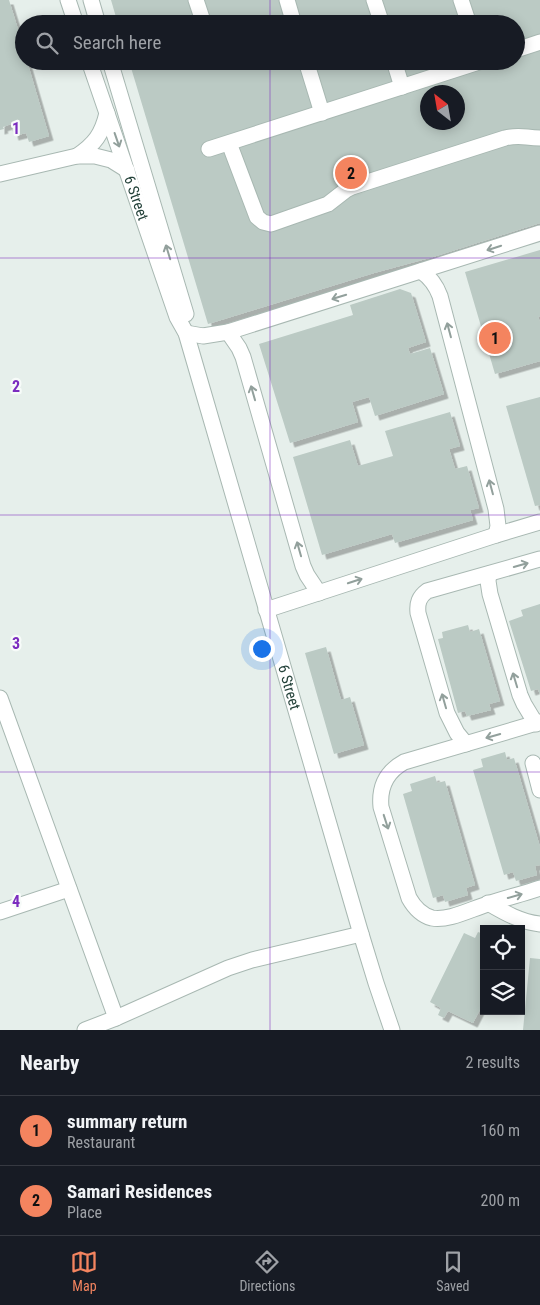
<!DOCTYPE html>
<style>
:root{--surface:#171b24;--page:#242831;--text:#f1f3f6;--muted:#9ea1a6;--line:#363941;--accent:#f4845f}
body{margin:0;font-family:"Roboto Condensed",sans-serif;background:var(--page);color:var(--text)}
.controls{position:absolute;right:15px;bottom:15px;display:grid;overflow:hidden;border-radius:0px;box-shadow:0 2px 12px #0003}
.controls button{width:45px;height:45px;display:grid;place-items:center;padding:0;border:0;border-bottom:1px solid var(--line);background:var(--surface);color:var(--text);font:25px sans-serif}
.compass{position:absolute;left:420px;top:85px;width:45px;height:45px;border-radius:50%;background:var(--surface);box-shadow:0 2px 12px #0003;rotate:329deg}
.you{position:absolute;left:261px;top:648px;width:18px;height:18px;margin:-12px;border:4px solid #fff;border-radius:50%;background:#1a73e8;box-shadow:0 0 0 8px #1a73e833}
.badge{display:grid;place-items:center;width:32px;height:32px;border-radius:50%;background:var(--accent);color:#111;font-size:16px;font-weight:700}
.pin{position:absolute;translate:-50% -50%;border:2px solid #fff;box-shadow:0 1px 5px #0006}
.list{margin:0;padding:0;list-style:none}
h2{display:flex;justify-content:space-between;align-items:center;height:65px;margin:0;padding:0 20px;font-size:21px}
h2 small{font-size:16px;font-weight:400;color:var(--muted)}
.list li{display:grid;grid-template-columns:32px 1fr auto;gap:15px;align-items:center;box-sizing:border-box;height:70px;padding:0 20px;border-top:1px solid var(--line)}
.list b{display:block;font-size:19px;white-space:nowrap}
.list p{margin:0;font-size:16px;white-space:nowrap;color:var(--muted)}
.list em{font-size:16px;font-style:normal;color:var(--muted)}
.icon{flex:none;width:28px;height:28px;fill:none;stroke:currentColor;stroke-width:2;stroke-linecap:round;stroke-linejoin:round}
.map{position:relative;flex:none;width:540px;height:1030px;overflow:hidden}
.search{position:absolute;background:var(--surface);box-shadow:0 2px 12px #0003;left:15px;right:15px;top:15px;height:55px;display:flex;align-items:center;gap:12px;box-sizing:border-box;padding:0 18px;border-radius:28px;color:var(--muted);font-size:19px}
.sheet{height:205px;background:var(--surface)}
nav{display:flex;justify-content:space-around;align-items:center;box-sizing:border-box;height:70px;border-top:1px solid var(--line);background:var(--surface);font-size:14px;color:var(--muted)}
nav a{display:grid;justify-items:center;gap:2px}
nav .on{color:var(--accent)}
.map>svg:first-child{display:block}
.building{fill:#bbcac4;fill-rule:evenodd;filter:url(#shadow)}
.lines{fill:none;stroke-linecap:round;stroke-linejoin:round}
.minor-casing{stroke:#a8b8b2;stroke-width:17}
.minor{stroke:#fff;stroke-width:15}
.oneway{stroke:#92a09c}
.grid{fill:none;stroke:#7b2cbf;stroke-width:1;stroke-opacity:0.55}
.labels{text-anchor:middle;stroke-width:4.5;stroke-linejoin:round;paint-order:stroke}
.street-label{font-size:15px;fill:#24423a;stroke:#f7fbf9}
.grid-label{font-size:16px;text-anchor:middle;font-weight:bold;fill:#7b2cbf;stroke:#f7fbf9;stroke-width:4.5;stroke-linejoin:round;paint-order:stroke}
</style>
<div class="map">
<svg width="540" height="1030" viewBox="0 0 540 1030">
<defs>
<filter id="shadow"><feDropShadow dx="4.5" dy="4.5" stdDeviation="0" flood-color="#0004"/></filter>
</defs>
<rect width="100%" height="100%" fill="#e6efeb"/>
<g class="building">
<polygon points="0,0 9,0 24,49 24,61 27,61 49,136 29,142 26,133 14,136 11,124 3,127 4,129 0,130"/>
<path d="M111 0H540V223L433 257 374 273 208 324 129 61H516V24H118ZM428 92H458V122H428Z"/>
<polygon points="540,250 540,316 538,317 540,322 540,361 495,374 465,272"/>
<polygon points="400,289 411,293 426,342 408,348 410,354 430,348 444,394 375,416 369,397 352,402 358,422 290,443 259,344 353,315 350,305"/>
<polygon points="540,397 540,505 535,506 506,406"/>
<polygon points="450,412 460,446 449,449 455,469 467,466 479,508 470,510 473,520 395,543 392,534 322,555 293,457 350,440 358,466 393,456 385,431"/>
<polygon points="540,604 540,695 538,689 531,691 509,621 523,616 521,610"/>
<polygon points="468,625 470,632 479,629 500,701 489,704 491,710 467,716 465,711 458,713 438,639 443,638 442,632"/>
<polygon points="326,647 341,700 350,697 364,745 334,754 305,653"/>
<polygon points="505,752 507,760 514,758 540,847 540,865 535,866 537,875 516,881 513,872 504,875 473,770 483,767 481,759"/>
<polygon points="435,776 437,783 445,781 475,885 466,888 468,895 445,902 443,895 433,898 403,794 412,791 410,784"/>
<polygon points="478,932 484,934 484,1002 473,1023 448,1011 444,1018 438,1015 441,1008 430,1002 464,933 475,938"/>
<polygon points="530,958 540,959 540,1030 523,1030"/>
</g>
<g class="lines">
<defs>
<g id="minor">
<polyline points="68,0 76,24"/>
<polyline points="91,0 98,24"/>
<polyline points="196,0 204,24"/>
<polyline points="287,0 294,24"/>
<polyline points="374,0 382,24"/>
<polyline points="461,0 469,24"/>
<polyline points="516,50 540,42"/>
<path id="s1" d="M89 61 177 317 186 333 361 934 376 983 392 1030"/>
<polyline points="110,61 186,314"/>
<polyline points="306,61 322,113"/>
<polyline points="394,61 402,87"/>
<path d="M229 143 257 217 263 222 271 224 328 204 346 190 352 187 505 138C521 134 525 138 540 138"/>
<polyline points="209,149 482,61"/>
<path d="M77 156C95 144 102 134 107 113"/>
<polyline points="0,174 77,156 95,156 111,160 127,170"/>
<path d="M421 271C431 278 436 285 440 296L496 509 498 526 496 535"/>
<polyline points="228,332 239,348 243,357 303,566 307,575 319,593"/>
<polyline points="186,333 203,336 228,332 540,233"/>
<polyline points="489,574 488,581 490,594 520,695 524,704 536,724"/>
<polyline points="266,610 496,535 540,522"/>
<polyline points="0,698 116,1018"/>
<path d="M540 722 404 762C386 772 379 787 381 807L409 898C414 907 421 915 432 918 449 921 471 909 488 904 505 898 523 894 540 888"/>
<path d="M466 744 457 733 447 713 418 613C417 603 419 597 427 591L540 559"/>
<polyline points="533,763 540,790"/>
<path d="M488 903C505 913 521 922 540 924"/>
<polyline points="0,912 69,889"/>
<polyline points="85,1030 116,1018 228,968 252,960 361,934"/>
</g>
</defs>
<use href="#minor" class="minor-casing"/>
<use href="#minor" class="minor"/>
</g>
<defs><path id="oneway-shaft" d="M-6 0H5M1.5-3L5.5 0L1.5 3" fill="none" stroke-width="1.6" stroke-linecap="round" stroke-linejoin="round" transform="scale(1.25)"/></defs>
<g class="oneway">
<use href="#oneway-shaft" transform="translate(117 140) rotate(71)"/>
<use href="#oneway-shaft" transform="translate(494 248) rotate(162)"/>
<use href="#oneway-shaft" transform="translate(168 252) rotate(-107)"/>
<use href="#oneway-shaft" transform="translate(339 297) rotate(163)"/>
<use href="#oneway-shaft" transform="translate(449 330) rotate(-105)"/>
<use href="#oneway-shaft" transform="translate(253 393) rotate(-106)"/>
<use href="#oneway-shaft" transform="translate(491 487) rotate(-105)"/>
<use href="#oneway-shaft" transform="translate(299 549) rotate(-106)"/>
<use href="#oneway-shaft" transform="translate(521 565) rotate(-16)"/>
<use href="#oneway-shaft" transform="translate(355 581) rotate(-18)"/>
<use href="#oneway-shaft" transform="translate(515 680) rotate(-107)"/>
<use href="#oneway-shaft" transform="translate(444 701) rotate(-106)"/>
<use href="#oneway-shaft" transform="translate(493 736) rotate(164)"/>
<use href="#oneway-shaft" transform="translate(386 822) rotate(72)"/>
<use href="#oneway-shaft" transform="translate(515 896) rotate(-16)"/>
</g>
<path class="grid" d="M270 0V24M270 61V1030M0 258H540M0 515H540M0 772H540"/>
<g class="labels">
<g class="street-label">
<text dy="5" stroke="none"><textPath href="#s1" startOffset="145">6 Street</textPath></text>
<text dy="5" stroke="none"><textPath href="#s1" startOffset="658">6 Street</textPath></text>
</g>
</g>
<g class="grid-label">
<text x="16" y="134">1</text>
<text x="16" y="392">2</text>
<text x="16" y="649">3</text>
<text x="16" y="907">4</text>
</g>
</svg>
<div class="controls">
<button><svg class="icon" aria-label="locate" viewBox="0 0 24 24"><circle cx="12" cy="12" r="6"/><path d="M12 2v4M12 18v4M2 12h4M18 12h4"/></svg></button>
<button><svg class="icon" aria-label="layers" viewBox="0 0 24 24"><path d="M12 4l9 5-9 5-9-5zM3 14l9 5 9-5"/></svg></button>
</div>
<svg class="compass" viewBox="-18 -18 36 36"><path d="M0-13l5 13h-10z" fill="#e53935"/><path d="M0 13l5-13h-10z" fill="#9ea1a6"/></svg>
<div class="you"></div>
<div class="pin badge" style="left:495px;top:338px">1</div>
<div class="pin badge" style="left:351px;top:173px">2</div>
<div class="search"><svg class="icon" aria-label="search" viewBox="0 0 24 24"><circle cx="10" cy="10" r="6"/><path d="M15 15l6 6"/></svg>Search here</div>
</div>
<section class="sheet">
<h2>Nearby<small>2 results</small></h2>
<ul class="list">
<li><span class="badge">1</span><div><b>summary return</b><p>Restaurant</p></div><em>160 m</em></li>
<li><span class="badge">2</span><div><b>Samari Residences</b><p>Place</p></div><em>200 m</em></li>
</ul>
</section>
<nav>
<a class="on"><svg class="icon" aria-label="map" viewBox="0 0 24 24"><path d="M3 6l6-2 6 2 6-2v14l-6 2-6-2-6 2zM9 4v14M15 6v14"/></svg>Map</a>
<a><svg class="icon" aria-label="directions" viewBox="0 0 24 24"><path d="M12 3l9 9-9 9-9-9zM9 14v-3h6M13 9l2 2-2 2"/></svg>Directions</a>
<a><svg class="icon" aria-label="saved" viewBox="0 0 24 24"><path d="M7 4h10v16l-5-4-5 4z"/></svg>Saved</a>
</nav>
